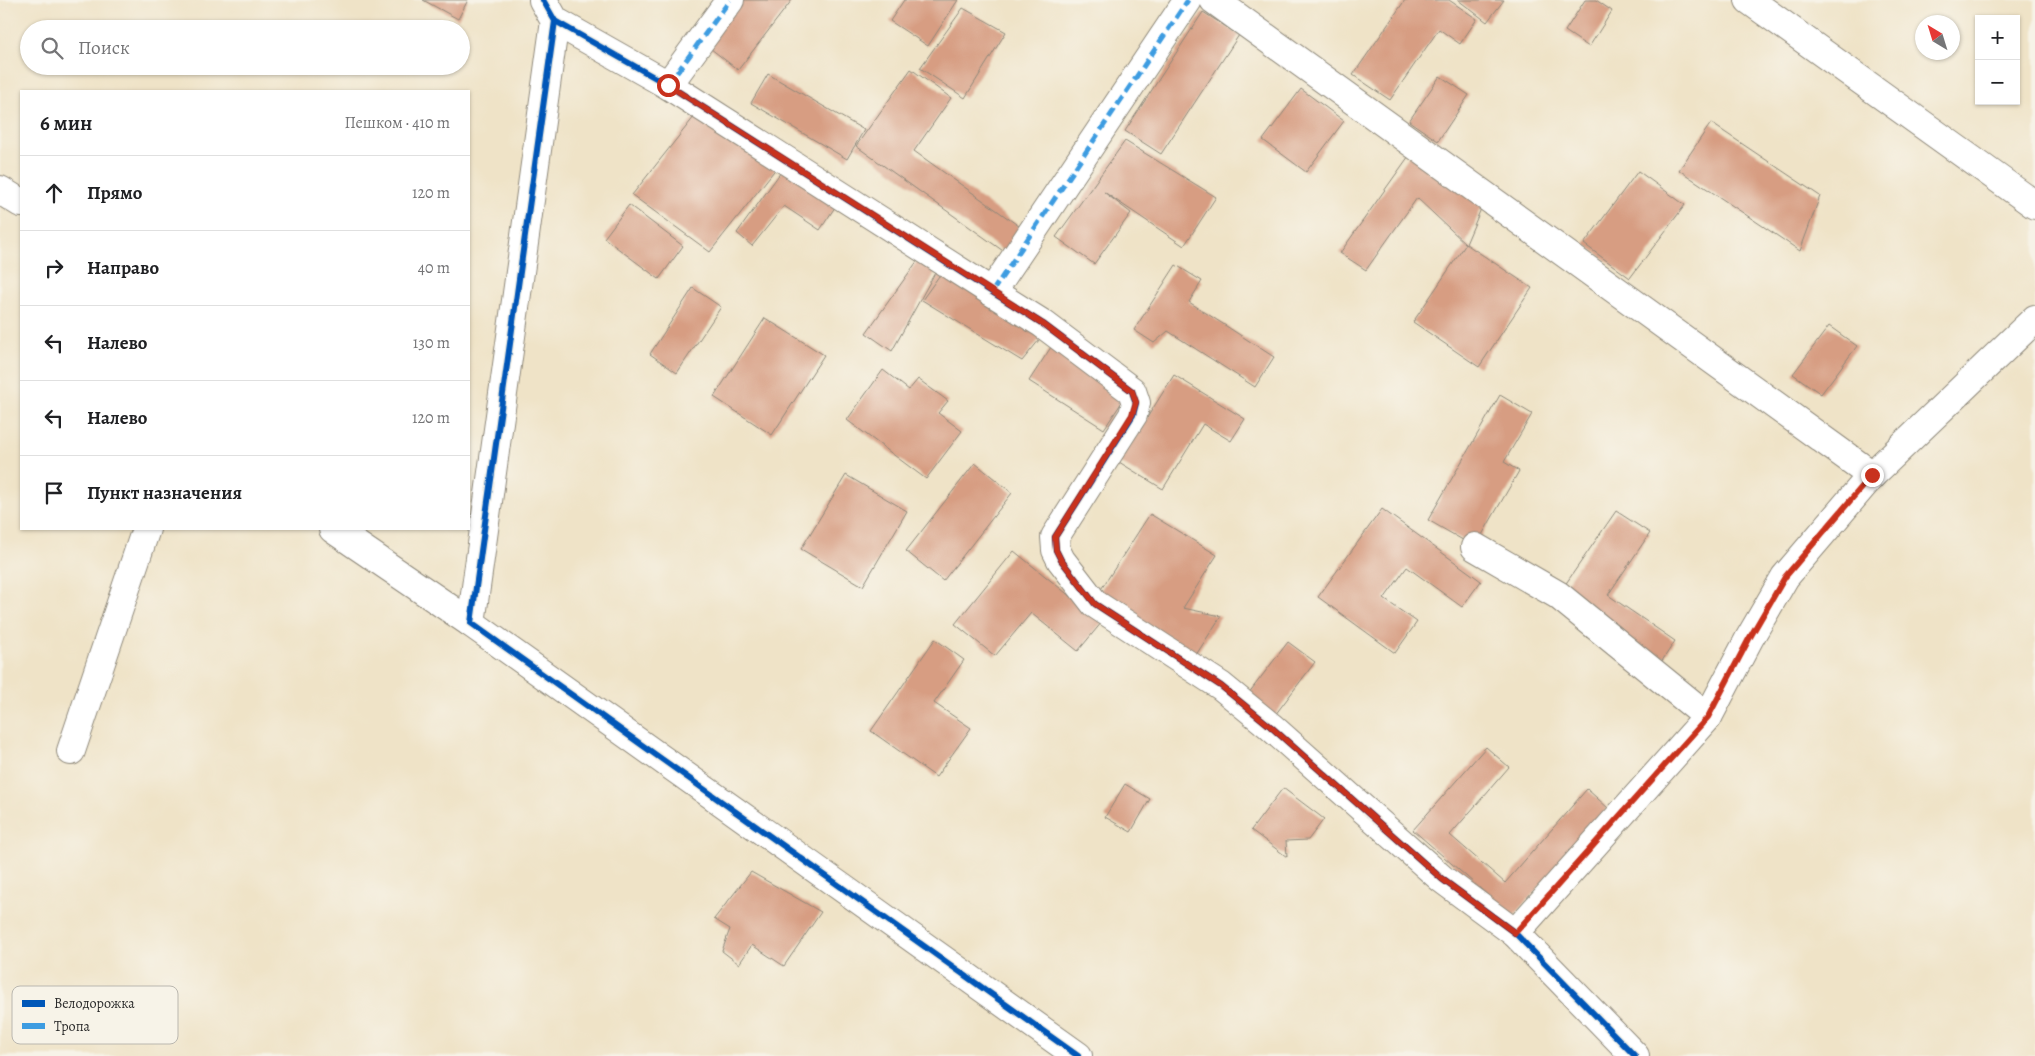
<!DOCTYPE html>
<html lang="ru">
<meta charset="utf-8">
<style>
:root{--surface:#fff;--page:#f6f6f6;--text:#202124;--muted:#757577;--line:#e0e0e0}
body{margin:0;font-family:Alegreya,serif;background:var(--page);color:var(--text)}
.controls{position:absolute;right:15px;top:15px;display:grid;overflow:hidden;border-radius:0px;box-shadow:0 1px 4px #0004}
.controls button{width:45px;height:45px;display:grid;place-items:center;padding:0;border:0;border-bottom:1px solid var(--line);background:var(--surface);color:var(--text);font:25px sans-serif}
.compass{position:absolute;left:1915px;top:15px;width:45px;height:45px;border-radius:50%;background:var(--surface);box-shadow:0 1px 4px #0004;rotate:322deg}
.stop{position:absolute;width:15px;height:15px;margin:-11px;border:4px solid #c8321e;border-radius:50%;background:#fff}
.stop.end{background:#c8321e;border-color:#fff;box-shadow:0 1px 5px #0008}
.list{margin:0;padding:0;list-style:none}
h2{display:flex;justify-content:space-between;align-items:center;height:65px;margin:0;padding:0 20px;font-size:21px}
h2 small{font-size:16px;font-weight:400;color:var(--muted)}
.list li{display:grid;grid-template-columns:32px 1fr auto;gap:15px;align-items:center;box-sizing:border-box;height:75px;padding:0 20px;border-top:1px solid var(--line)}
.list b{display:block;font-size:19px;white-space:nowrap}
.list em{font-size:16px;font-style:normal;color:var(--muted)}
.icon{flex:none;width:28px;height:28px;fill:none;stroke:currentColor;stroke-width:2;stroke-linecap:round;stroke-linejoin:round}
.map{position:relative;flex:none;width:2035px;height:1056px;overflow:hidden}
.search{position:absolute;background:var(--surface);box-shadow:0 1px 4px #0004;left:20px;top:20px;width:450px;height:55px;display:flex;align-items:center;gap:12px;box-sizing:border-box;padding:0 18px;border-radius:28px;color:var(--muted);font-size:19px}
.panel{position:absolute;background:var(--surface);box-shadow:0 1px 4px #0004;left:20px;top:90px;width:450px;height:440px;border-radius:0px}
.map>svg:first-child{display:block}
.building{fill:#d79d82}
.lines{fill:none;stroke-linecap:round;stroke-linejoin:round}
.street-casing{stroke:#8d8779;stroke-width:30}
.street{stroke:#fff;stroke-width:28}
.quiet{stroke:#3d9ce1;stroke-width:5;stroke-dasharray:10 5;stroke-linecap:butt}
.cycleway-casing{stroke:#f7f3e8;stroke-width:9}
.cycleway{stroke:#0057b8;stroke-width:6}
.route{stroke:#c8321e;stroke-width:6}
.key{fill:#f7f3e8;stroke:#bab7af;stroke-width:1}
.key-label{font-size:14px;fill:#2b2b2b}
</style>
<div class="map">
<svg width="2035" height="1056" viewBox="0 0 2035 1056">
<rect width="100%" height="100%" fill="#f7f3e8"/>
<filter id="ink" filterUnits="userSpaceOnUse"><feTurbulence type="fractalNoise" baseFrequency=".02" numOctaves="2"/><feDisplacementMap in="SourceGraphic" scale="10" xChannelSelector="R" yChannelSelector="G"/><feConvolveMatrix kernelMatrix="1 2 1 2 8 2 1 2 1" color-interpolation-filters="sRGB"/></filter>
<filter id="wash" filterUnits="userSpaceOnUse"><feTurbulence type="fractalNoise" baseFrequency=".0096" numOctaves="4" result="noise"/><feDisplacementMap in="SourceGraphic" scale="20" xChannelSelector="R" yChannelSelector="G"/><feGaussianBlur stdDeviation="1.12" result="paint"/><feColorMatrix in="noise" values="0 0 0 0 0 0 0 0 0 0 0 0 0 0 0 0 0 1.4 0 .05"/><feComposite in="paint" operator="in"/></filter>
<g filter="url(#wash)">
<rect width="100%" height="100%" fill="#efe3c7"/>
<g id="blocks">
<g class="building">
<polygon points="423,0 468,0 458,19"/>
<polygon points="741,0 792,0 738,70 706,45"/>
<polygon points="904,0 958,0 928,46 890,21"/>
<polygon points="1405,0 1449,0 1477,19 1460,44 1439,29 1390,100 1353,75"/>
<polygon points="1458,0 1504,0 1487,22"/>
<polygon points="1585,0 1596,0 1612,11 1589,47 1565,31"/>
<polygon points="963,8 1006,32 965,98 920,68"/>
<polygon points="1203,12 1239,35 1161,154 1125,131"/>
<polygon points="911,69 951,98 914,151 1023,229 1006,253 856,146"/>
<polygon points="768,74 864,130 847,159 751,103"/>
<polygon points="1440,76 1469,95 1438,141 1409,121"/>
<polygon points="1301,89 1344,121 1306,172 1263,140"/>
<polygon points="702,107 781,162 710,252 632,195"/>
<polygon points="1711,123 1820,196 1800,251 1679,170"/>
<polygon points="1125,141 1216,197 1184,246 1104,192 1131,213 1094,264 1056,237"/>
<polygon points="1411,153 1483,204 1466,244 1532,288 1479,367 1413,322 1466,244 1417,198 1366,270 1340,253"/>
<polygon points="786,165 839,201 820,230 784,206 752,246 737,233"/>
<polygon points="1638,171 1685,205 1630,278 1584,244"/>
<polygon points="629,205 683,246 659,279 604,238"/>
<polygon points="918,260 937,269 892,351 866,333"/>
<polygon points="1176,265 1202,281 1189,302 1274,357 1255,387 1168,331 1154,343 1134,330"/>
<polygon points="944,269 1044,334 1022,361 922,300"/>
<polygon points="693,288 721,307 677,373 650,354"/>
<polygon points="765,318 824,355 772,435 714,397"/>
<polygon points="1829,326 1857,346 1821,394 1793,374"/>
<polygon points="1055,341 1130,390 1104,429 1029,381"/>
<polygon points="883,370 909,390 918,379 948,401 938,413 962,431 926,479 847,420"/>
<polygon points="1174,375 1245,419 1231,441 1203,424 1163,489 1119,462"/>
<polygon points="1500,395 1532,414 1504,462 1519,471 1475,547 1428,520"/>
<polygon points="975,463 1012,493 943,581 906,551"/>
<polygon points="846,475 907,511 863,586 801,549"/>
<polygon points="1382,509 1481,581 1462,607 1407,567 1384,599 1417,622 1395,653 1318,597"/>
<polygon points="1616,511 1650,533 1608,595 1675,641 1660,664 1558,595"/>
<polygon points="1150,514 1217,555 1183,608 1221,616 1194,658 1096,597"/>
<polygon points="1014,551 1102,622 1078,651 1031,613 995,656 955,624"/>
<polygon points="935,639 964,660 934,703 971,728 936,777 871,731"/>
<polygon points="1288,642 1315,662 1272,719 1245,698"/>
<polygon points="1486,747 1509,767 1450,835 1505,883 1587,789 1608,808 1513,917 1413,830"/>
<polygon points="1125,784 1150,799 1131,832 1105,817"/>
<polygon points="1283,788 1324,819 1308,840 1286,841 1287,857 1251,830"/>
<polygon points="751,872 821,912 784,966 752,945 739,964 722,951 730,929 714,919"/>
</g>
</g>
</g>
<g filter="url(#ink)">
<use href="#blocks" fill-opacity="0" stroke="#8d8779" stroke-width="1"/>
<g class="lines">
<defs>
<g id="street">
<polyline points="543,0 555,21 471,623 1078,1056"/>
<polyline points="1214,0 1872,475 2035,319"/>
<polyline points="1749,0 2035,205"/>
<polyline points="555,21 668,85 992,292 1043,324 1132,391 1136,403 1133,415 1055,537 1056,550 1061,560 1095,604 1221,686 1270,726 1442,879 1515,933 1635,1056"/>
<polyline points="668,85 730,0"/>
<polyline points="0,190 21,203"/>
<polyline points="992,292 1188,0"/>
<polyline points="333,529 471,623"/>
<polyline points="1475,547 1558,595 1708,717 1515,933"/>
<polyline points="1708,717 1749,639 1785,577 1872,475"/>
<polyline points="71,751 146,529"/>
</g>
</defs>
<use href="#street" class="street-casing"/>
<use href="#street" class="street"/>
<g class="quiet">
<polyline points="668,85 730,0"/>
<polyline points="992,292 1188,0"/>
</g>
<defs>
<g id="cycleway">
<polyline points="543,0 555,21 471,623 1078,1056"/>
<polyline points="555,21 668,85 992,292 1043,324 1132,391 1136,403 1133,415 1055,537 1056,550 1061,560 1095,604 1221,686 1270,726 1442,879 1515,933 1635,1056"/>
</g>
</defs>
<use href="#cycleway" class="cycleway-casing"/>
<use href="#cycleway" class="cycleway"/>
</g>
</g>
<g class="lines" filter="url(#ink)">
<polyline class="route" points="668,85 1043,324 1132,391 1136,402 1132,415 1055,537 1056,550 1061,560 1095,604 1221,686 1270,726 1442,879 1515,933 1708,717 1749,639 1785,577 1872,475"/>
</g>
<rect x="12" y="986" width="166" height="58" rx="8" class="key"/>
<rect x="22" y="1000" width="23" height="7" fill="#0057b8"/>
<rect x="22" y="1023" width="23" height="6" fill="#3d9ce1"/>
<g class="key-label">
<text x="54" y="1008">Велодорожка</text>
<text x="54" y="1031">Тропа</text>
</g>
</svg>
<div class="controls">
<button>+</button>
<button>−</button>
</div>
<svg class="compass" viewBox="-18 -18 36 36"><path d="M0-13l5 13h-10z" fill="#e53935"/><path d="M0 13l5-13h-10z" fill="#757577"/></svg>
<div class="stop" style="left:668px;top:85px"></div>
<div class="stop end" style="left:1872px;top:475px"></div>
<div class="search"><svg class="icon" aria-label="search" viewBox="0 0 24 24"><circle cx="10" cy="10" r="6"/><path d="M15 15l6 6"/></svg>Поиск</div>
<section class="panel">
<h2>6 мин<small>Пешком · 410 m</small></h2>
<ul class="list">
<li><svg class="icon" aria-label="ahead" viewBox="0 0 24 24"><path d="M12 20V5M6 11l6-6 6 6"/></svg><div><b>Прямо</b></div><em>120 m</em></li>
<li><svg class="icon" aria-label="right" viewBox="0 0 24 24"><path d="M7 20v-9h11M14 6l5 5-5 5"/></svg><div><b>Направо</b></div><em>40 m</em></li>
<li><svg class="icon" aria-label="left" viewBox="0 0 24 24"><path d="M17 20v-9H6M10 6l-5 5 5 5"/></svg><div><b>Налево</b></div><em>130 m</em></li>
<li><svg class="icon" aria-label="left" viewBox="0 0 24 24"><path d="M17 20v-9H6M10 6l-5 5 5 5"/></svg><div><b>Налево</b></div><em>120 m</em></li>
<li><svg class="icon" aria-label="arrive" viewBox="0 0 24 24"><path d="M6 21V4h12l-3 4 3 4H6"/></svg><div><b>Пункт назначения</b></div></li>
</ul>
</section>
</div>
